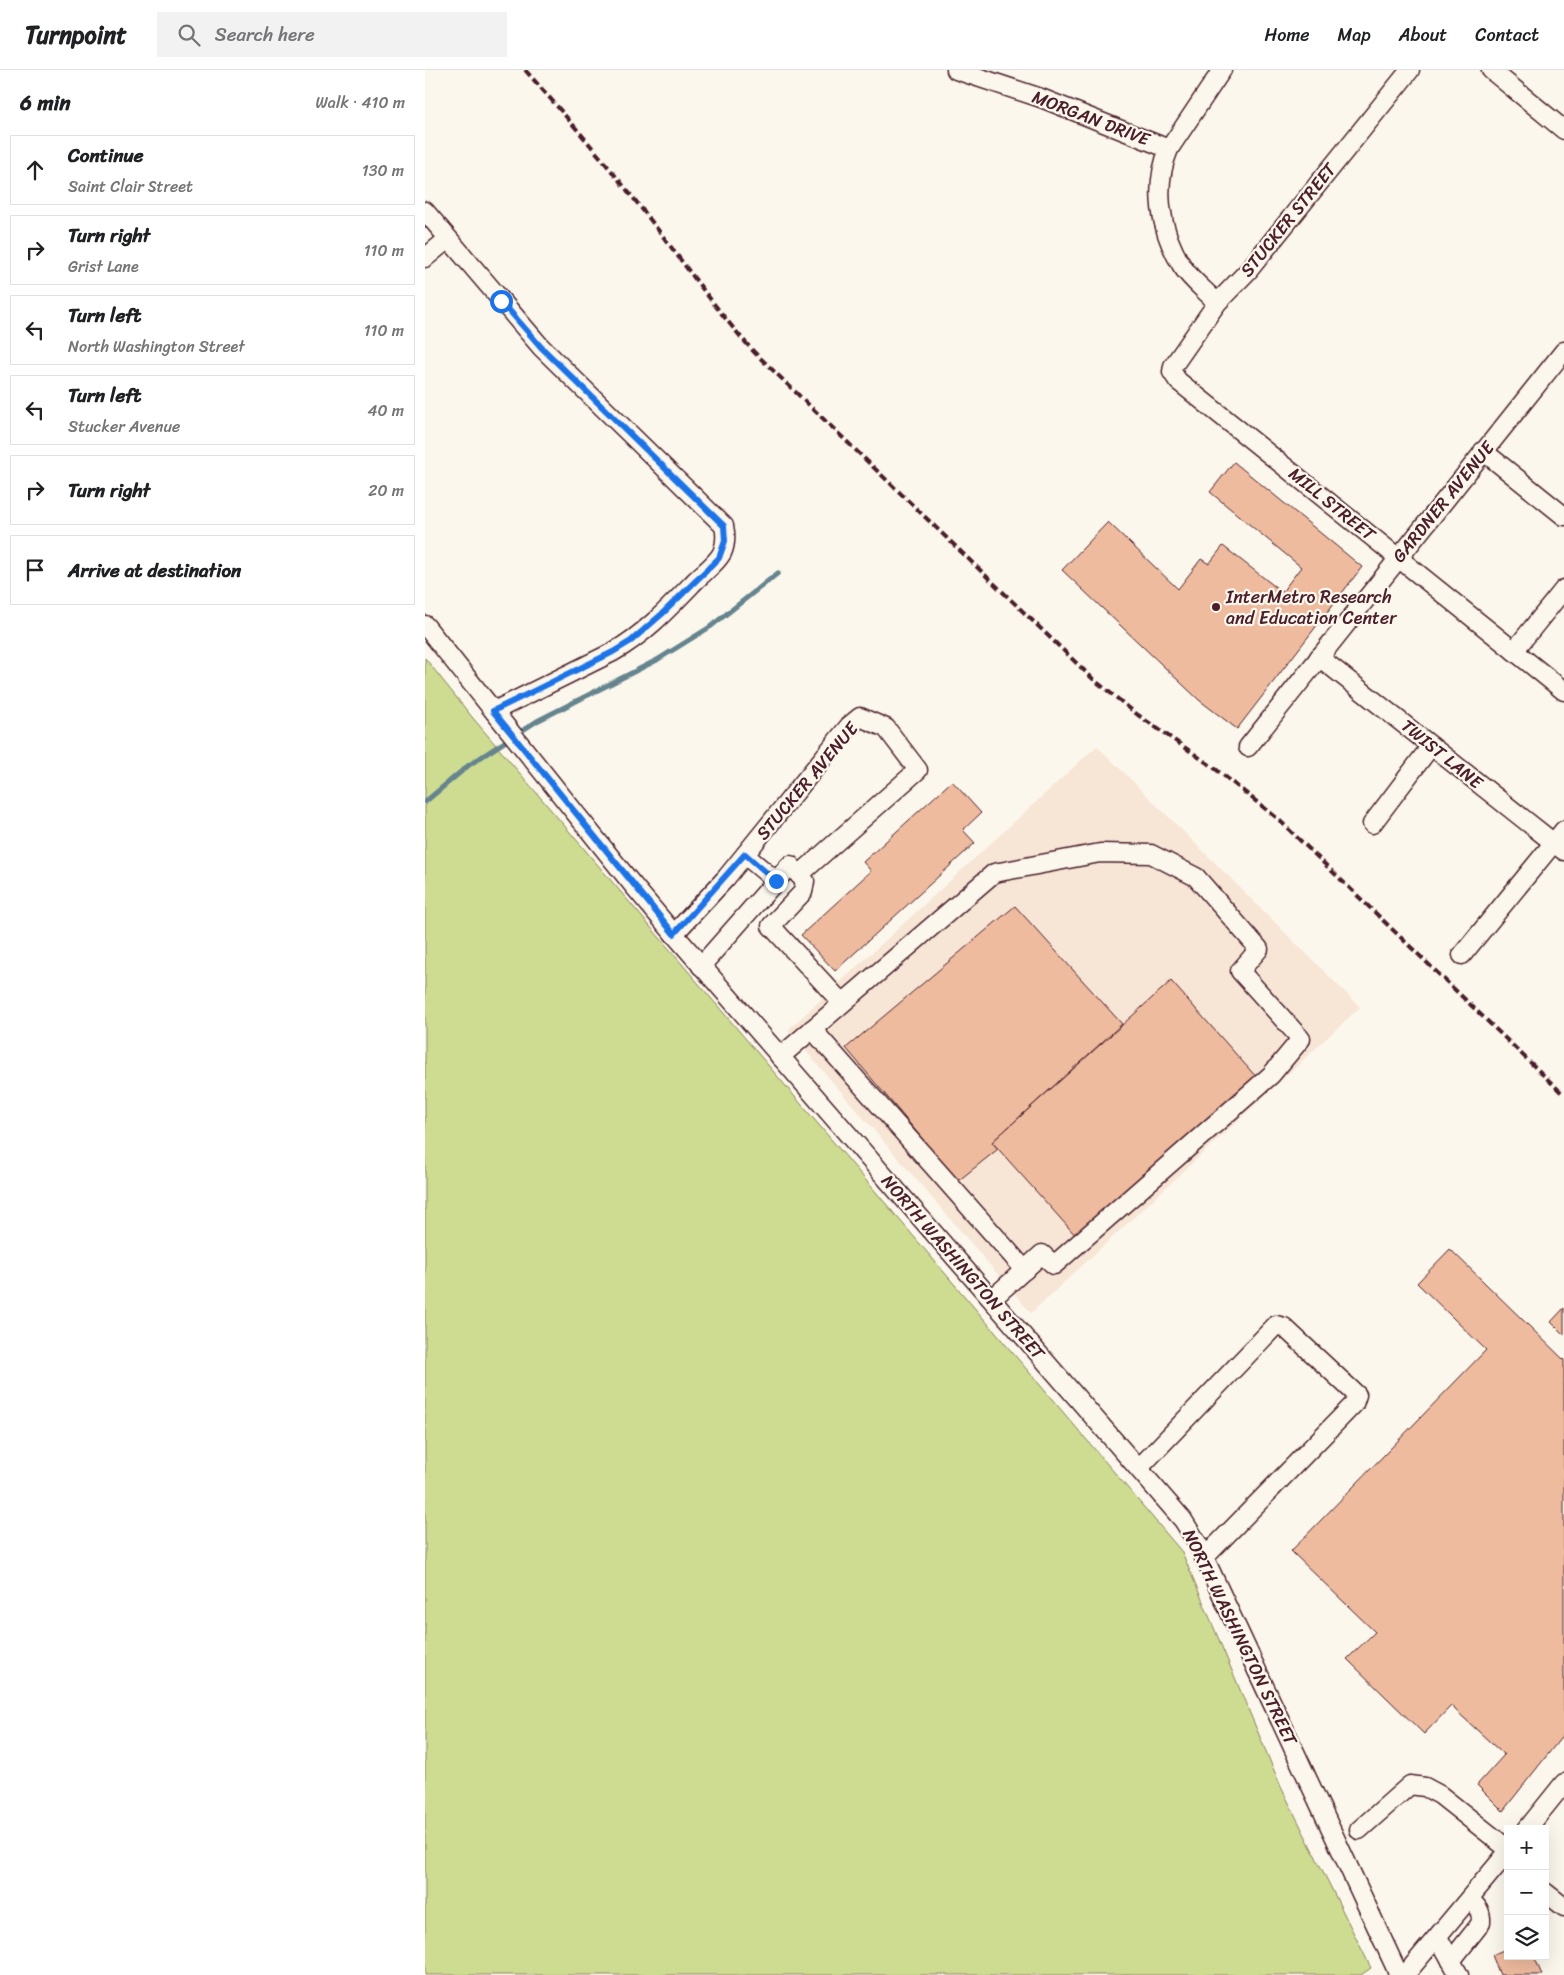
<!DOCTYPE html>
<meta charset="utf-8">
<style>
:root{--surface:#fff;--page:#f2f2f2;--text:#202124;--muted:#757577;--line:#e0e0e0}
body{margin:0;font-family:Sriracha,sans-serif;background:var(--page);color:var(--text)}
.controls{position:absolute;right:15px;bottom:15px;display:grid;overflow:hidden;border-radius:0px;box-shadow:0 5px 20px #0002}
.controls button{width:45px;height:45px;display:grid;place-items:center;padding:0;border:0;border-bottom:1px solid var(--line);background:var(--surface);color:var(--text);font:25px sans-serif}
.stop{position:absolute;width:15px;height:15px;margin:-11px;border:4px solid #1a73e8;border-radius:50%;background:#fff}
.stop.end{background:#1a73e8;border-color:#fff;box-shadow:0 1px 5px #0008}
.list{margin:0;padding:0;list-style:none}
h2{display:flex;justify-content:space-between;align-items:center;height:65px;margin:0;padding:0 20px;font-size:21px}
h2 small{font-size:16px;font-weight:400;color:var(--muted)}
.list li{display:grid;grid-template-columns:32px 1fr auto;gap:15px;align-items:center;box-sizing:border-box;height:70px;margin:0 10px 10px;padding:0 10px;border:1px solid var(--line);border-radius:0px}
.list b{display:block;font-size:19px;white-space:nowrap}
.list p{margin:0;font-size:16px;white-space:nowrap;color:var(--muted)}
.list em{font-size:16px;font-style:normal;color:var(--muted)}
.icon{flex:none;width:28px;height:28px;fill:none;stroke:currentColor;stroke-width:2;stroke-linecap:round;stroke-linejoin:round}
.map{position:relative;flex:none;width:1139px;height:1905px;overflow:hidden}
header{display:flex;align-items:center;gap:30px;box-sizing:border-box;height:70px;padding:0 25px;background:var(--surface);border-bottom:1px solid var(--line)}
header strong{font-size:24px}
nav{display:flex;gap:28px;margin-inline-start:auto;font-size:18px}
.search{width:350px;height:45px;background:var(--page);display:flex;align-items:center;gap:12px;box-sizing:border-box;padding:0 18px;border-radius:0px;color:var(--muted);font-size:19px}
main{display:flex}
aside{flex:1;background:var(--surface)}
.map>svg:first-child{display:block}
.built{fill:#f7e5d5}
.green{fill:#cddc90;stroke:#8c7e5e}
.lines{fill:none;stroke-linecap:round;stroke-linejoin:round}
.stream{stroke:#65848e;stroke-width:5}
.building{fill:#eebb9f;stroke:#4a1f2b}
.minor-casing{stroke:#4a1f2b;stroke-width:21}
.minor{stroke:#fbf7ec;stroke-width:18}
.rail{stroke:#4a1f2b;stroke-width:4;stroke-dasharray:8 4;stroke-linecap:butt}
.route{stroke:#1a73e8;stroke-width:6}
.poi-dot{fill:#4a1f2b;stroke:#fbf7ec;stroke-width:2}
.labels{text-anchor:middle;stroke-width:4.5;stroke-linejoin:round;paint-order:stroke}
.street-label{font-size:18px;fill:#4a1f2b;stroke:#fbf7ec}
.poi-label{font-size:18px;fill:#4a1f2b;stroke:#fbf7ec;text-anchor:start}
</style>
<header>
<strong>Turnpoint</strong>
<div class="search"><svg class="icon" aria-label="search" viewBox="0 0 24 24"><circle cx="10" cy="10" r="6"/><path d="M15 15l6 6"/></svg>Search here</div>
<nav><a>Home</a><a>Map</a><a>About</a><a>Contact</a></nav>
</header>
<main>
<aside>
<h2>6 min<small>Walk · 410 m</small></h2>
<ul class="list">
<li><svg class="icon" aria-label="ahead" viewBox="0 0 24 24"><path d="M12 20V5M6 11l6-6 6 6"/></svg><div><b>Continue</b><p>Saint Clair Street</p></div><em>130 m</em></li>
<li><svg class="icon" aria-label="right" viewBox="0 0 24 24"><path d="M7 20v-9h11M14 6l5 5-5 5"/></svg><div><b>Turn right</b><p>Grist Lane</p></div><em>110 m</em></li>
<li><svg class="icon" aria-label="left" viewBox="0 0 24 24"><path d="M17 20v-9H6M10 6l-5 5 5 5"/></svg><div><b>Turn left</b><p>North Washington Street</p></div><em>110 m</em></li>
<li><svg class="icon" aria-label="left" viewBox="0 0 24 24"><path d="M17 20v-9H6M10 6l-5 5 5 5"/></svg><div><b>Turn left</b><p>Stucker Avenue</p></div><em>40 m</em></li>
<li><svg class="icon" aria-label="right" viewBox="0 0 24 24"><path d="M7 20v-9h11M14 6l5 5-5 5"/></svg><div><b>Turn right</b></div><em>20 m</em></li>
<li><svg class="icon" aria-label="arrive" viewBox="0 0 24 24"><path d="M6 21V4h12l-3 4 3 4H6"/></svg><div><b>Arrive at destination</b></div></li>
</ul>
</aside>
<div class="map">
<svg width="1139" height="1905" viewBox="0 0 1139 1905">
<rect width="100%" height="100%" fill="#fbf7ec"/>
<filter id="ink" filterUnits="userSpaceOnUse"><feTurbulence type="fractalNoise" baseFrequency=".02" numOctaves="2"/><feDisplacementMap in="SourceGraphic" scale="10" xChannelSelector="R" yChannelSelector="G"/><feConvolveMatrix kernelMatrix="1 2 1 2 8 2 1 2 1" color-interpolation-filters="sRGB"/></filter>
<g filter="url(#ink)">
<polygon class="built" points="672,676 935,937 606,1243 363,960"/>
<polygon class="green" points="0,588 47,647 757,1482 856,1717 946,1898 936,1905 0,1905"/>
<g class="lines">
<polyline class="stream" points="0,732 44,695 112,651 232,590 285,557 353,503"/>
</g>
<g class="building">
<polygon points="809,392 937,497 812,659 774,630 637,500 683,452 753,519 776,489 784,494 798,476 857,522 876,497 785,422"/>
<polygon points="527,711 556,743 538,760 550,773 410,901 376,865 446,801 438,792"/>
<polygon points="590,836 697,954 567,1072 573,1079 533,1111 421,978"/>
<polygon points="746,911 833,1009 652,1167 567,1072"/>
<polygon points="1025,1179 1139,1290 1139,1664 1078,1741 1052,1715 1079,1685 1026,1636 999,1664 922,1589 950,1562 866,1481 1061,1280 992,1213"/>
<polygon points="1139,1238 1139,1265 1126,1252"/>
<polygon points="1083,1878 1083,1886 1109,1886 1117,1905 1075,1905 1067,1885"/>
</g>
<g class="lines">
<defs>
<g id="minor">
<polyline points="531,0 616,28 744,79"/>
<polyline points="985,0 823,201 792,233 748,296 747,302 753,311 1139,621"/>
<polyline points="1066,0 1139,60"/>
<path d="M0 141 116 277 299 456C301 465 301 474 297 483 291 494 279 502 270 511 245 537 220 564 188 582L69 641"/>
<polyline points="0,188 23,169"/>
<path d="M792 233C781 221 766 210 757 196 735 161 728 117 744 79L797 0"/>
<polyline points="1058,381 1139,446"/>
<polyline points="0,555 207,814 249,864 758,1450 773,1474 974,1905"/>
<polyline points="1089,581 1139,519"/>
<polyline points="894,587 1139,781"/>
<polyline points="823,677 1139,281"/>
<polyline points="947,754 1006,676"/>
<polyline points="320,785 351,811"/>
<polyline points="249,864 301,808 424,656 435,647 461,658 493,700 374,805"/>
<polyline points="1037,885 1139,760"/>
<polyline points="276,896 365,795 380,811 378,822 346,856 417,933"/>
<polyline points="387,959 600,1200"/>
<polyline points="355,987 569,803 675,783 726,784 771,807 834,879 815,901 876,969 846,1005 629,1195 617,1184 567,1229"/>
<polyline points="714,1398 851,1255 859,1257 932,1325 929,1334 779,1488"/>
<polyline points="1102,1759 1139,1713"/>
<polyline points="934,1760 985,1715 1000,1717 1015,1725 1083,1779"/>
<polyline points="1120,1822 1139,1837"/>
<polyline points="1013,1867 1034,1905"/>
<path d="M1026 1891 1056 1853C1057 1841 1052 1836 1044 1829"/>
<polyline points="980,1905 1083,1782"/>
</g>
</defs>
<use href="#minor" class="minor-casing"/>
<use href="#minor" class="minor"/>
<path class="rail" d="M100 0C144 49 187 100 227 152 261 196 292 241 329 282L668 609 713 645 788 697 852 748 1139 1025"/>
</g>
</g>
<g class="lines" filter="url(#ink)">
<polyline class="route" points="76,231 116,277 299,456 300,471 294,488 237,544 206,571 188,582 68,641 249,864 320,784 351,811"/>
</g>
<circle class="poi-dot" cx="791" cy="537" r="5"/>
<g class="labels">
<g class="street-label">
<text transform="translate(666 48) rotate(21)" y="6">MORGAN DRIVE</text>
<text transform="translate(863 150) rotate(-51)" y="6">STUCKER STREET</text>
<text transform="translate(1018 432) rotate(-51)" y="6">GARDNER AVENUE</text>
<text transform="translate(907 434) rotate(39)" y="6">MILL STREET</text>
<text transform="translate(1017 684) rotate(39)" y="6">TWIST LANE</text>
<text transform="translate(382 711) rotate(-50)" y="6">STUCKER AVENUE</text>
<text transform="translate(538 1197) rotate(49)" y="6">NORTH WASHINGTON STREET</text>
<text transform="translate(815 1567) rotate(64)" y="6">NORTH WASHINGTON STREET</text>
</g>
<g class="poi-label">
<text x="801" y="533">InterMetro Research<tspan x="801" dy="21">and Education Center</tspan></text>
</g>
</g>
</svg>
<div class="controls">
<button>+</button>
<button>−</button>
<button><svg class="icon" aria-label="layers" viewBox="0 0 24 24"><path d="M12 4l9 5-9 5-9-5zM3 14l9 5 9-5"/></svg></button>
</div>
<div class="stop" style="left:76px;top:231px"></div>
<div class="stop end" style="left:351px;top:811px"></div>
</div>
</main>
